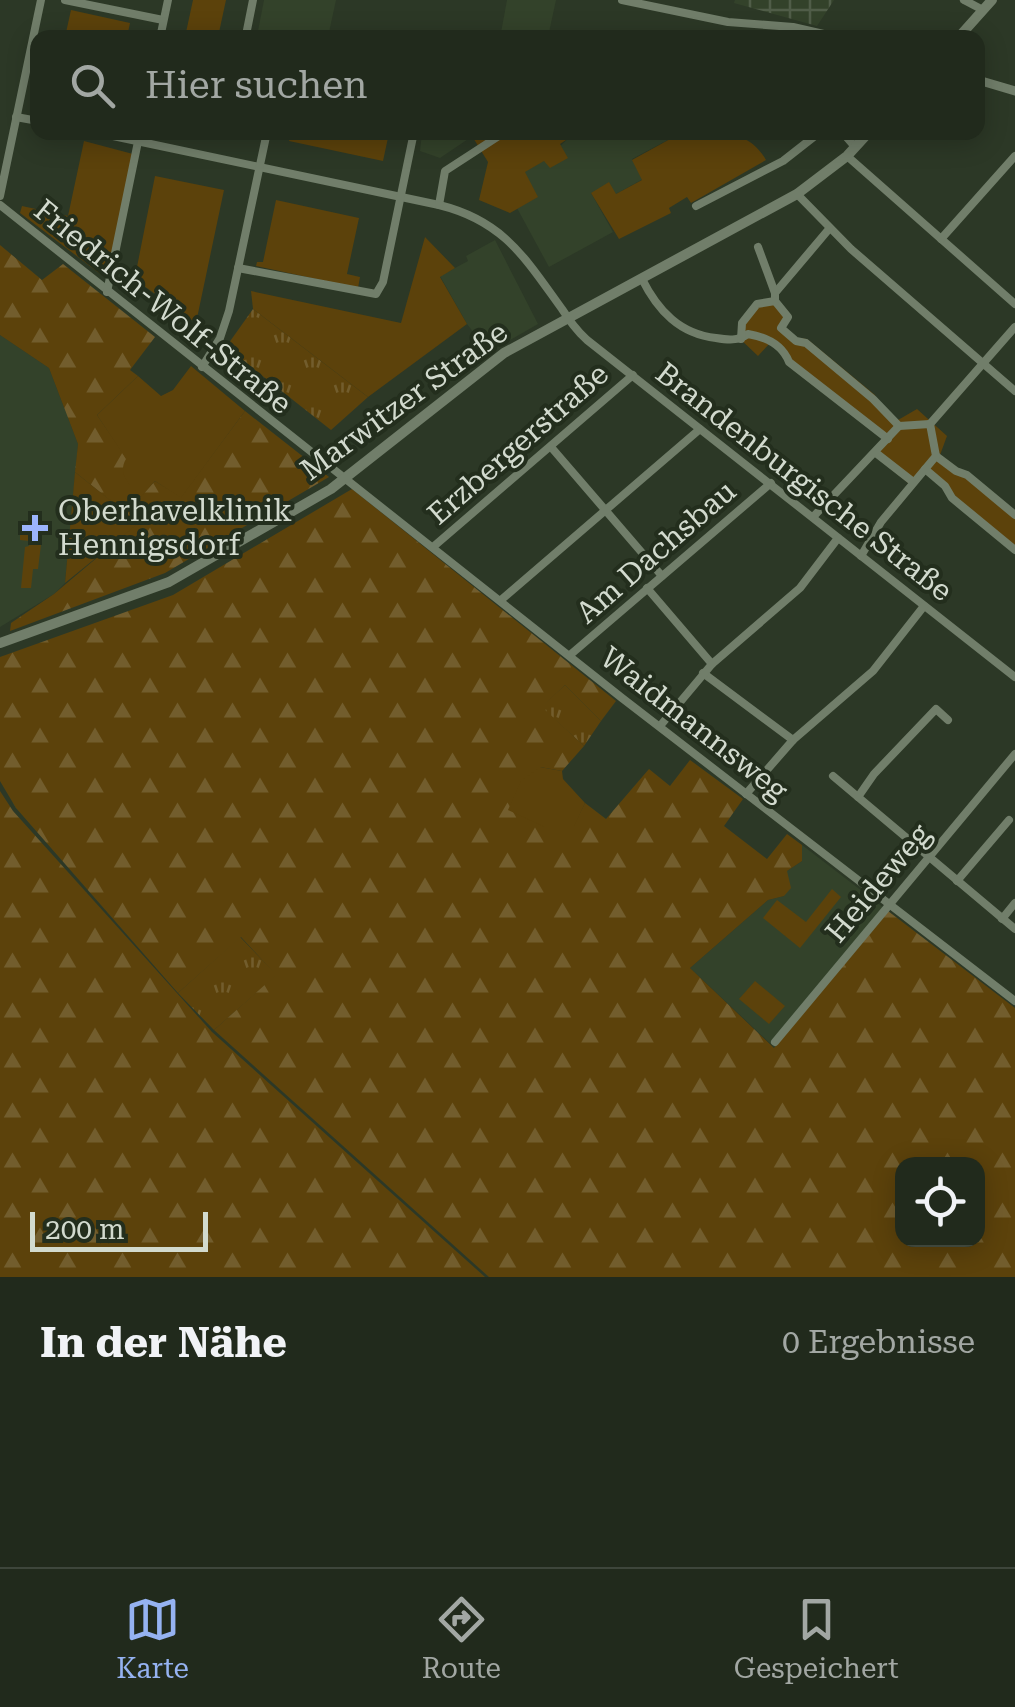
<!DOCTYPE html>
<html lang="de">
<meta charset="utf-8">
<style>
:root{--surface:#212a1c;--page:#2d3629;--text:#f1f3f6;--muted:#a2a7a3;--line:#3e463b;--accent:#95b2f1}
body{margin:0;font-family:"Roboto Serif",serif;background:var(--page);color:var(--text)}
.controls{position:absolute;right:30px;bottom:30px;display:grid;overflow:hidden;border-radius:20px;box-shadow:0 5px 25px #0003}
.controls button{width:90px;height:90px;display:grid;place-items:center;padding:0;border:0;border-bottom:2px solid var(--line);background:var(--surface);color:var(--text);font:50px sans-serif}
.scale{position:absolute;left:30px;bottom:25px;width:178px;box-sizing:border-box;padding-left:10px;border:5px solid #d2dace;border-top:0;font-size:28px;line-height:35px;white-space:nowrap;color:#d2dace;-webkit-text-stroke:8px #232e1d;paint-order:stroke}
.list{margin:0;padding:0;list-style:none}
h2{display:flex;justify-content:space-between;align-items:center;height:130px;margin:0;padding:0 40px;font-size:42px}
h2 small{font-size:32px;font-weight:400;color:var(--muted)}
.icon{flex:none;width:55px;height:55px;fill:none;stroke:currentColor;stroke-width:2;stroke-linecap:round;stroke-linejoin:round}
.map{position:relative;flex:none;width:1015px;height:1277px;overflow:hidden}
.search{position:absolute;background:var(--surface);box-shadow:0 5px 25px #0003;left:30px;right:30px;top:30px;height:110px;display:flex;align-items:center;gap:25px;box-sizing:border-box;padding:0 35px;border-radius:20px;color:var(--muted);font-size:38px}
.sheet{height:290px;background:var(--surface)}
nav{display:flex;justify-content:space-around;align-items:center;box-sizing:border-box;height:140px;border-top:2px solid var(--line);background:var(--surface);font-size:28px;color:var(--muted)}
nav a{display:grid;justify-items:center;gap:5px}
nav .on{color:var(--accent)}
.map>svg:first-child{display:block}
.built{fill:#33422a}
.industrial{fill:url(#industrial-grid)}
.grass{fill:url(#grass-tufts)}
.forest{fill:url(#forest-firs);fill-rule:evenodd}
.green{fill:#5c420b}
.lines{fill:none;stroke-linecap:round;stroke-linejoin:round}
.minor{stroke:#717e6a;stroke-width:8}
.tertiary{stroke:#717e6a;stroke-width:9}
.secondary{stroke:#717e6a;stroke-width:10}
.poi-dot{fill:#9bb4fd;stroke:#232e1d;stroke-width:4}
.labels{text-anchor:middle;stroke-width:8;stroke-linejoin:round;paint-order:stroke}
.street-label{font-size:30px;fill:#d2dace;stroke:#232e1d}
.poi-label{font-size:30px;fill:#d2dace;stroke:#232e1d;text-anchor:start}
</style>
<div class="map">
<svg width="1015" height="1277" viewBox="0 0 1015 1277">
<defs>
<pattern id="industrial-grid" width="8" height="8" patternUnits="userSpaceOnUse" patternTransform="scale(2.5)"><rect width="8" height="8" fill="#33422a"/><path d="M0 4h8M4 0v8" fill="none" stroke="#505d48"/></pattern>
<pattern id="grass-tufts" width="24" height="20" patternUnits="userSpaceOnUse" patternTransform="scale(2.5)"><rect width="24" height="20" fill="#5c420b"/><path d="M3 7l-1-3M5 7V3M7 7l1-3M15 17l-1-3M17 17v-4M19 17l1-3" fill="none" stroke="#725d2d"/></pattern>
<pattern id="forest-firs" width="22" height="20" patternUnits="userSpaceOnUse" patternTransform="scale(2.5)"><rect width="22" height="20" fill="#5c420b"/><path d="M5 1l3.5 6h-7zM16 11l3.5 6h-7z" fill="#725d2d"/></pattern>
</defs>
<rect width="100%" height="100%" fill="#2c3826"/>
<g class="built">
<polygon points="264,0 336,0 328,37 288,37 258,31"/>
<polygon points="507,0 556,0 548,37 500,38"/>
<polygon points="422,133 477,133 440,158 420,151"/>
<polygon points="565,133 681,133 632,159 643,179 616,194 591,193 613,232 549,267 517,208 537,196 524,172 545,160 569,138"/>
<polygon points="495,240 538,324 489,352 467,324 440,276 468,261 466,256"/>
<polygon points="0,335 49,368 78,444 65,583 54,594 0,627"/>
<polygon points="802,845 888,911 775,1048 690,968 768,900 784,896 787,871 802,861"/>
</g>
<polygon class="industrial" points="735,0 834,0 817,26 734,3"/>
<g class="grass">
<polygon points="253,309 368,397 331,430 226,347"/>
<polygon points="20,534 42,536 38,569 33,569 31,588 21,588 25,547 29,546 30,541 20,540"/>
<polygon points="565,685 601,721 584,746 541,707"/>
<polygon points="240,937 277,975 214,1030 178,993"/>
</g>
<g class="forest">
<polygon points="0,245 42,280 63,264 155,337 130,370 138,376 97,415 127,459 140,497 155,481 181,497 245,411 329,477 165,573 10,631 11,623 54,594 138,523 75,472 78,444 49,368 0,335"/>
<path d="M352 489 616 701 601 721 565 685 542 707 584 746 562 771 540 767 573 827 585 803 606 819 649 769 670 786 690 760 743 799 724 826 767 859 787 834 802 845V861L787 871 791 888 784 896 768 900 690 968 774 1048 888 911 1015 1008V1277H489L214 1030 276 975 241 937 178 993 16 808 0 781V657L173 595ZM902 1164H978V1240H902Z"/>
<polygon points="0,791 13,811 212,1032 485,1277 0,1277"/>
</g>
<g class="green">
<polygon points="193,0 226,0 218,37 185,37"/>
<polygon points="71,10 130,23 127,37 65,37"/>
<polygon points="477,132 565,133 569,138 560,144 568,158 550,168 544,161 525,172 538,197 510,213 479,200 488,162 472,136"/>
<polygon points="291,133 291,132 389,133 383,161 289,141"/>
<path d="M681 133C713 132 748 127 766 160L691 203 687 197 669 208 671 213 619 239 591 193 609 182 616 194 642 180 632 160Z"/>
<polygon points="84,141 133,154 107,279 20,213 22,206 68,216"/>
<polygon points="155,176 224,190 196,323 144,286 135,296 121,285 122,280 134,282"/>
<polygon points="276,200 359,218 347,274 360,277 358,288 256,266 257,262 263,262"/>
<polygon points="425,237 455,268 440,277 467,324 368,397 253,309 251,291 401,323"/>
<polygon points="773,297 788,311 790,319 784,326 796,338 807,339 875,395 878,403 898,420 917,409 947,436 940,455 1015,512 1015,553 925,472 912,486 871,453 883,439 787,363 784,353 770,343 758,356 738,337 755,303"/>
<path d="M191 366 245 411 181 498 155 481 141 497C130 485 117 474 126 459L97 415 138 376 161 396 173 390Z"/>
<polygon points="75,472 139,523 65,583"/>
<polygon points="540,767 562,771 563,779 585,803 574,827 545,827 508,810 521,781"/>
<polygon points="832,889 841,897 800,948 763,918 777,900 806,922"/>
<polygon points="755,981 785,1006 769,1024 739,999"/>
</g>
<g class="lines">
<g class="minor">
<polyline points="65,0 163,20"/>
<polyline points="622,0 728,22 793,27 841,38"/>
<polyline points="964,0 983,10"/>
<polyline points="247,30 253,0"/>
<polyline points="160,38 168,0"/>
<polyline points="16,117 38,121"/>
<path d="M94 132 439 205C504 221 525 258 562 309 570 321 576 330 587 340L1015 677"/>
<polyline points="842,132 855,147"/>
<polyline points="847,156 1015,304"/>
<polyline points="797,194 851,249 1015,391"/>
<polyline points="0,196 41,0"/>
<polyline points="0,205 622,698 1015,1001"/>
<polyline points="439,205 445,171 505,132"/>
<polyline points="696,206 783,161 820,132"/>
<polyline points="829,229 775,293 775,301 788,317 781,328 796,341 806,343 873,399 899,426"/>
<polyline points="941,239 1015,156"/>
<polyline points="758,247 775,293"/>
<polyline points="238,268 376,294 383,282 414,132"/>
<path d="M642 279C658 311 680 334 716 338 728 340 738 341 748 334 766 337 782 344 789 362L888 439"/>
<polyline points="107,292 140,132"/>
<polyline points="741,339 742,323 757,304 775,301"/>
<polyline points="202,367 220,338 229,311 267,132"/>
<polyline points="930,424 1015,327"/>
<polyline points="551,447 662,576"/>
<polyline points="876,453 912,481"/>
<polyline points="936,456 956,471 967,475 1015,515"/>
<polyline points="925,469 945,486 952,498 1015,550"/>
<polyline points="813,517 899,426 930,424"/>
<polyline points="433,547 633,375"/>
<polyline points="861,556 881,522 936,456 930,424"/>
<polyline points="647,588 712,664"/>
<polyline points="501,600 700,429"/>
<polyline points="570,655 771,483"/>
<polyline points="703,673 793,740"/>
<polyline points="660,726 712,664 800,588 838,538"/>
<polyline points="833,776 1015,929"/>
<polyline points="746,794 793,740 873,671 924,606"/>
<polyline points="858,797 874,774 936,709 948,720"/>
<polyline points="957,881 1009,820"/>
<polyline points="1002,919 1015,903"/>
<polyline points="775,1042 1015,754"/>
</g>
<polyline class="tertiary" points="978,80 1015,91"/>
<g class="secondary">
<polyline points="958,38 992,0"/>
<polyline points="0,643 169,582 331,489 504,353 797,194 847,156 869,132"/>
</g>
</g>
<path class="poi-dot" d="M30 513h10v10h10v10h-10v10h-10v-10h-10v-10h10z"/>
<g class="labels">
<g class="street-label">
<text transform="translate(163 307) rotate(39)" y="10">Friedrich-Wolf-Straße</text>
<text transform="translate(404 401) rotate(-36)" y="10">Marwitzer Straße</text>
<text transform="translate(518 444) rotate(-41)" y="10">Erzbergerstraße</text>
<text transform="translate(804 482) rotate(38)" y="10">Brandenburgische Straße</text>
<text transform="translate(656 552) rotate(-41)" y="10">Am Dachsbau</text>
<text transform="translate(694 724) rotate(38)" y="10">Waidmannsweg</text>
<text transform="translate(878 883) rotate(-50)" y="10">Heideweg</text>
</g>
<g class="poi-label">
<text x="58" y="521">Oberhavelklinik<tspan x="58" dy="34">Hennigsdorf</tspan></text>
</g>
</g>
</svg>
<div class="controls">
<button><svg class="icon" aria-label="locate" viewBox="0 0 24 24"><circle cx="12" cy="12" r="6"/><path d="M12 2v4M12 18v4M2 12h4M18 12h4"/></svg></button>
</div>
<div class="scale">200 m</div>
<div class="search"><svg class="icon" aria-label="search" viewBox="0 0 24 24"><circle cx="10" cy="10" r="6"/><path d="M15 15l6 6"/></svg>Hier suchen</div>
</div>
<section class="sheet">
<h2>In der Nähe<small>0 Ergebnisse</small></h2>
<ul class="list">
</ul>
</section>
<nav>
<a class="on"><svg class="icon" aria-label="map" viewBox="0 0 24 24"><path d="M3 6l6-2 6 2 6-2v14l-6 2-6-2-6 2zM9 4v14M15 6v14"/></svg>Karte</a>
<a><svg class="icon" aria-label="directions" viewBox="0 0 24 24"><path d="M12 3l9 9-9 9-9-9zM9 14v-3h6M13 9l2 2-2 2"/></svg>Route</a>
<a><svg class="icon" aria-label="saved" viewBox="0 0 24 24"><path d="M7 4h10v16l-5-4-5 4z"/></svg>Gespeichert</a>
</nav>
